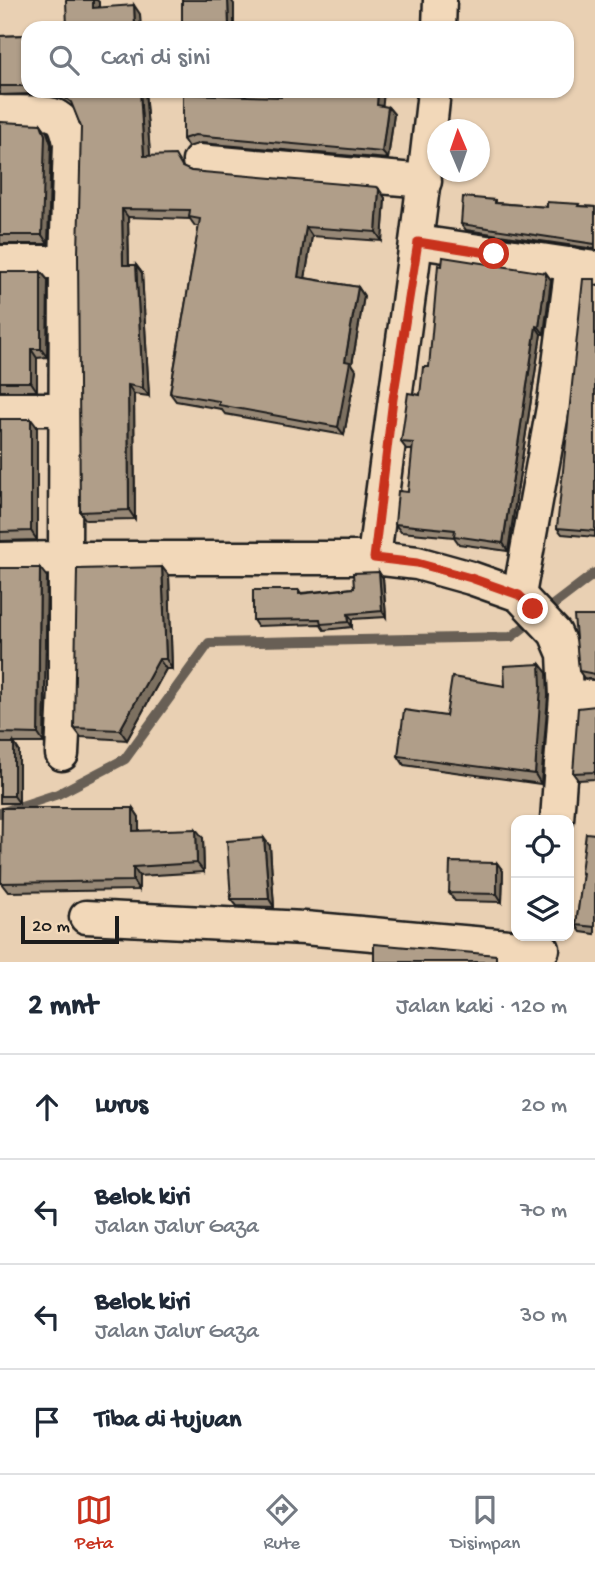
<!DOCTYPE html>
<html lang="id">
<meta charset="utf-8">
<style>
:root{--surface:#fff;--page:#f6f6f7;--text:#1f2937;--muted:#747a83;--line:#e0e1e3;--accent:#c8321e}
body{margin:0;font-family:"Gochi Hand",sans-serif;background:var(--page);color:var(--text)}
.controls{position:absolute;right:21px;bottom:21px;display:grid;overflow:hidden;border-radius:14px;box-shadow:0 2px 5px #0004}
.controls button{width:63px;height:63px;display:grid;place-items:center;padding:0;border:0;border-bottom:2px solid var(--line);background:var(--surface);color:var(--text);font:35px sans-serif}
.compass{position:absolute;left:427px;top:119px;width:63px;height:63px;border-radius:50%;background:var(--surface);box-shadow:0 2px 5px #0004;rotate:358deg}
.scale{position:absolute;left:21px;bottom:18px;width:98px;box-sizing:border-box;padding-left:7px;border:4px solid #1c1c1c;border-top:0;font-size:19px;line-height:24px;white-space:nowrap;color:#1c1c1c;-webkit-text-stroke:5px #f2d8b9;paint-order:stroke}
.stop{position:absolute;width:21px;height:21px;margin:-16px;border:5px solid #c8321e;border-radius:50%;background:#fff}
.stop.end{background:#c8321e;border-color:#fff;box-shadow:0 2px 7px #0008}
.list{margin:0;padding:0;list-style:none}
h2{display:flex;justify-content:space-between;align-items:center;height:91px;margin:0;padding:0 28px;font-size:30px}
h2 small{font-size:23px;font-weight:400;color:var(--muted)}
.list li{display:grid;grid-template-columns:46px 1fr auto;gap:21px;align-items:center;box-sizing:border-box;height:105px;padding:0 28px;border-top:2px solid var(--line)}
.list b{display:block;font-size:26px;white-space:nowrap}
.list p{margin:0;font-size:23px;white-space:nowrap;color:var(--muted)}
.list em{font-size:23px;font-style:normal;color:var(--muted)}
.icon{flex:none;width:38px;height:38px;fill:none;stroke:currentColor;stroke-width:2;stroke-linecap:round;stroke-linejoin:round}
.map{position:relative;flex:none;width:595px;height:962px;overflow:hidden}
.search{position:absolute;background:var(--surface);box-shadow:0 2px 5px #0004;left:21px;right:21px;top:21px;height:77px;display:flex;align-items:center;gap:18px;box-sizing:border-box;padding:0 24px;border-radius:21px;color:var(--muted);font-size:26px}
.sheet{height:511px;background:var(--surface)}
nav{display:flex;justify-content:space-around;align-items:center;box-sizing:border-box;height:98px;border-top:2px solid var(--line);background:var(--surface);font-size:19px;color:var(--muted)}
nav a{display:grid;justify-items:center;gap:4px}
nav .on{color:var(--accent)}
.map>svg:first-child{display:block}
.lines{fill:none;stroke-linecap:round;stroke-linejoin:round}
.stream{stroke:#685f54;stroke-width:10}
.street-casing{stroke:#1c1c1c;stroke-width:37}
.street{stroke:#f2d8b9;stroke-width:32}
.wall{fill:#978876;stroke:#1c1c1c;stroke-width:2}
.shaded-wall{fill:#7b6f60;stroke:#1c1c1c;stroke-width:2}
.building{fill:#b09e89;stroke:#1c1c1c;stroke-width:2}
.route{stroke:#c8321e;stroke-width:9}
</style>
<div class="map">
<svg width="595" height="962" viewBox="0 0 595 962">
<rect width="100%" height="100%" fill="#e9d0b3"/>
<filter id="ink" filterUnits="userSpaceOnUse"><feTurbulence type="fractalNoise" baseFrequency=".0143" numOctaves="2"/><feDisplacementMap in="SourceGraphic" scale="14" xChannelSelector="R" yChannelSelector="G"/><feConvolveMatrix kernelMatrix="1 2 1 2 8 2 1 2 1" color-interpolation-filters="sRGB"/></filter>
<g filter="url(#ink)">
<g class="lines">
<polyline class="stream" points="0,813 58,794 125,759 209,643 511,637 595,573"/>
<defs>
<g id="street">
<polyline points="439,28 440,0"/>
<path d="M434 91C418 247 393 402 374 558L417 563 471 578 519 595 555 633 564 654 566 696 557 820"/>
<path d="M0 112C14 113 47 110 58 117 66 122 68 134 70 143L66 262 65 558H374"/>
<polyline points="199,161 425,181"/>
<polyline points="418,242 595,268"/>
<polyline points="0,262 66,262"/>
<polyline points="0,409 66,409"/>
<polyline points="0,559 65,558 65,691 62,754"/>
<polyline points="519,595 554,402 572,264"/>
<polyline points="566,696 595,697"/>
<polyline points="86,917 304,928 543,949"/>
</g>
</defs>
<use href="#street" class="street-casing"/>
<use href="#street" class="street"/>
</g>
<g class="wall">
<polygon points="28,35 28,91 145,91 150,156 191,171 385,198 382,241 312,236 305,278 358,287 364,296 352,364 356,370 344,435 225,414 221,409 176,401 170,393 199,226 195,226 190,219 128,217 129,265 136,265 142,273 149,396 134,394 135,519 86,520 80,512 81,127 74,108 60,98 31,94 0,95 0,36"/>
<polygon points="183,94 388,107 394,114 388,159 201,143 188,147 183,139"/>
<polygon points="0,122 47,132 51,144 48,244 0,244"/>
<polygon points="497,203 547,207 580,206 595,207 595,249 466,230 461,224"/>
<polygon points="0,272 41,272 48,280 47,357 37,358 37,391 0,391"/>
<polygon points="546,273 551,280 544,334 541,334 508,551 459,544 454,537 401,532 395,524 408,492 413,450 407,450 401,442 420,395 429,367"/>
<polygon points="595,279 595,537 562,534 557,528"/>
<polygon points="0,419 37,427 37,540 0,541"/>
<polygon points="162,567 169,576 172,669 166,669 127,740 81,737 74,728"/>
<polygon points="0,568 47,577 44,743 1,743 0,741"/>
<polygon points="383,578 386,617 352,619 352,627 324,630 320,624 257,626 253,620 299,590 301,593 354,588"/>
<polygon points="595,616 595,680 584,678 579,671"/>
<polygon points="540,664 547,673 548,696 541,784 404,765 398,756 446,716 505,686"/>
<polygon points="595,706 595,779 578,780 573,773"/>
<polygon points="0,743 14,743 19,751 19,803 0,803"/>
<polygon points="133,808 139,817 139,831 203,838 204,872 139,876 139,890 8,892 1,883"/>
<polygon points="595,834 595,934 581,932 576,925 583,875 581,872"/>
<polygon points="270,846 274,907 237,906 231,899"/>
<polygon points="497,863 503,871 502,902 455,901 449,893"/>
</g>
<g class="shaded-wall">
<polygon points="93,0 97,0 99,2 99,17 93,8"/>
<polygon points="228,0 231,0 234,4 234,28 229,28"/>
<polygon points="134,5 140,14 141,28 135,28"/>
<polygon points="140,91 145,91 151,165 144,156"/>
<polygon points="378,91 384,91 382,113 377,105"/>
<polygon points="388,107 394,114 388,159 382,152"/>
<polygon points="41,124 47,132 51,144 48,244 42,235"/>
<polygon points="379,189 385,198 382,241 376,232"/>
<polygon points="122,209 128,217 129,274 123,265"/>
<polygon points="306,227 312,236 304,285 298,277"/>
<polygon points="136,265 142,273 149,396 143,388"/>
<polygon points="41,272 48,280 47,357 41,349"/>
<polygon points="546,273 551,280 544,334 539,327"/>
<polygon points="358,287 364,296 352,364 356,370 344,435 338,427 345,361"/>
<polygon points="536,326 541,334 508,551 503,543"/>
<polygon points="31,349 37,358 37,391 31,382"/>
<polygon points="128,385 134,394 135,519 129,510"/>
<polygon points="31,419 37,427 37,540 31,531"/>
<polygon points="162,567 169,576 172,669 166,659"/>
<polygon points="40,568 47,577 44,743 38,734"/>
<polygon points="379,572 383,578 386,617 382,611"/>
<polygon points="348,614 352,619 352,627 349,622"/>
<polygon points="159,659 166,669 127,740 120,730"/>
<polygon points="540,664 547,673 548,696 541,784 535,774"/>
<polygon points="14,743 19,751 19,803 14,796"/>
<polygon points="133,808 139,817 139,840 133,831"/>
<polygon points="196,829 203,838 204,872 197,863"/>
<polygon points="264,838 270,846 274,907 269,899"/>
<polygon points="497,863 503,871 502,902 497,894"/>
<polygon points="133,867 139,876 139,890 133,881"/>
</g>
<g class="building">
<polygon points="66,0 93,0 93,8 134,5 135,28 67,28"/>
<polygon points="182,0 228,0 229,28 182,28"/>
<polygon points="28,35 28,86 0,86 0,36"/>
<polygon points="57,91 140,91 144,156 175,155 182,167 191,171 377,187 379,189 376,232 306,227 298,277 358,287 345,361 350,362 338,427 219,405 219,401 170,393 200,219 189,217 190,210 122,209 123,265 136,265 143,388 128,385 129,510 80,512 78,254 81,127 71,102"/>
<polygon points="281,91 339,97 340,91 378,91 377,105 388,107 382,152 195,135 183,139 183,94 281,97"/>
<polygon points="0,122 41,124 45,135 42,235 0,235"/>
<polygon points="463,197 495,200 495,203 547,207 547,202 579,204 578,206 595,207 595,244 461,224"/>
<polygon points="443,257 546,273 539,327 536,326 503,543 454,536 455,530 395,524 398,491 408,492 413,443 401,442 408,393 420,395 423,367 429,367 438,265 442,266"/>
<polygon points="0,272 41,272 41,349 31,349 31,382 0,382"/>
<polygon points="583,279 595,279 595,531 557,528"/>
<polygon points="0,419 31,419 31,531 0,532"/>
<polygon points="162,567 166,659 159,659 120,730 74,728 77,569"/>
<polygon points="0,568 40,568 38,734 0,733"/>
<polygon points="379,572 382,611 348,614 349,622 321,624 320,619 253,620 253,590 299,590 299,594 354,588 353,573"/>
<polygon points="574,616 595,616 595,674 579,671"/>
<polygon points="540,664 541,686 535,774 398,756 404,710 446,716 452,677 505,686 504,666"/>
<polygon points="595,706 595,772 573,773 578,708"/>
<rect x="0" y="743" width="14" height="53"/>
<polygon points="2,808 133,808 133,831 196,829 197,863 133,867 133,881 1,883"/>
<polygon points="586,833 595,834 595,927 576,925 583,873 581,872"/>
<polygon points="264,838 269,899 231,899 227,841"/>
<polygon points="450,862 497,863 497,894 449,893"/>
<polygon points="374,944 496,955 496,962 374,962"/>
</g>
</g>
<g class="lines" filter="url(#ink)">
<polyline class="route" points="494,254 418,242 393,399 374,558 417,563 471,578 519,595 533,609"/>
</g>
</svg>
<div class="controls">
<button><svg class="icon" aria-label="locate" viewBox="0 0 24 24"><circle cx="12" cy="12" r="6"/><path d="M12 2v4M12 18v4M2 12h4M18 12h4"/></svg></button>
<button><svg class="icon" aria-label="layers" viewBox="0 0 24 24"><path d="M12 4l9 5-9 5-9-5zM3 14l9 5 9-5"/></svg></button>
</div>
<svg class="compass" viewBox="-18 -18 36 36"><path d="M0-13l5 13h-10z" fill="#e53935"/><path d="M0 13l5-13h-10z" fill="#747a83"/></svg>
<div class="scale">20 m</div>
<div class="stop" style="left:494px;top:254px"></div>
<div class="stop end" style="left:533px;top:609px"></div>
<div class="search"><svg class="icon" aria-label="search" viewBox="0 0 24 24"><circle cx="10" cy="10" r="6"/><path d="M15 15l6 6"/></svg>Cari di sini</div>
</div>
<section class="sheet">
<h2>2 mnt<small>Jalan kaki · 120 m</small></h2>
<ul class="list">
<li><svg class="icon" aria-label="ahead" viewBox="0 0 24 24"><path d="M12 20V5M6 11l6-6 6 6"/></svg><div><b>Lurus</b></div><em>20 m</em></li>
<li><svg class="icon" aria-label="left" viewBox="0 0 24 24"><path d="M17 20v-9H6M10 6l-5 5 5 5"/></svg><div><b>Belok kiri</b><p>Jalan Jalur Gaza</p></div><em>70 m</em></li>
<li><svg class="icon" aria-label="left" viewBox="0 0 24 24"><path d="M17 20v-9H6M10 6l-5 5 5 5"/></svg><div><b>Belok kiri</b><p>Jalan Jalur Gaza</p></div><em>30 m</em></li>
<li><svg class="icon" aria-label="arrive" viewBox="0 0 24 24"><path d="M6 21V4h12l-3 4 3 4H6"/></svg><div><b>Tiba di tujuan</b></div></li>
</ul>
</section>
<nav>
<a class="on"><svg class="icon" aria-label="map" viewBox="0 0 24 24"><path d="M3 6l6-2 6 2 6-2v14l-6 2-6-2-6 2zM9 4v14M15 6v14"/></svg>Peta</a>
<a><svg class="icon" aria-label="directions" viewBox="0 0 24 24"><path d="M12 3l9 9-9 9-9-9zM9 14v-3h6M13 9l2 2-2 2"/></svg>Rute</a>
<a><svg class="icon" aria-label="saved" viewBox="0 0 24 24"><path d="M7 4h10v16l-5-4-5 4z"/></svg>Disimpan</a>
</nav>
